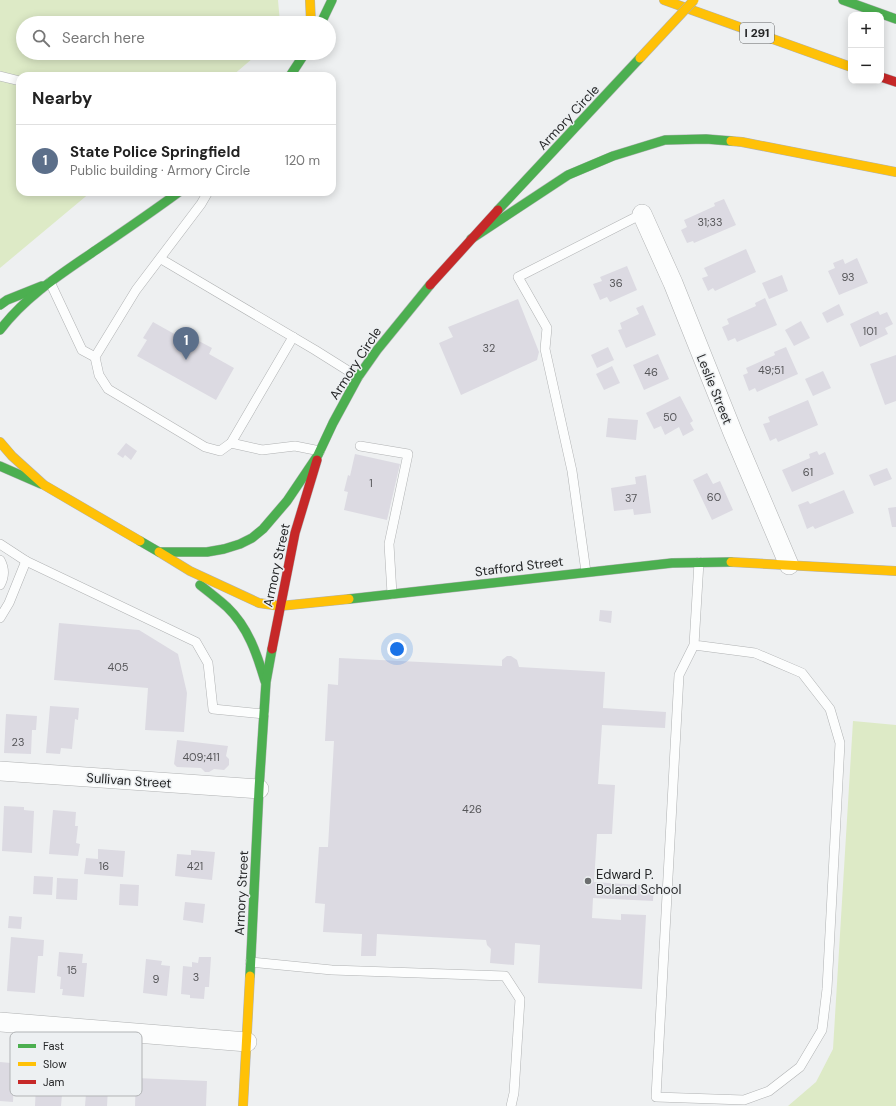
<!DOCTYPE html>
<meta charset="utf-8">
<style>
:root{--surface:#fff;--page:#f6f6f6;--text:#222;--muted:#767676;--line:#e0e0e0;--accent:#6b6d6e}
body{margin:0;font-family:"DM Sans",sans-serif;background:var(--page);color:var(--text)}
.controls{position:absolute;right:12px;top:12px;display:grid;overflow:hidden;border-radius:8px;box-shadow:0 2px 10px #0003}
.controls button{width:36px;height:36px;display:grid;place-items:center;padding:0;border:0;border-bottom:1px solid var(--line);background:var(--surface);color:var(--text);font:20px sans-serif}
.you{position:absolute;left:397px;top:649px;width:14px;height:14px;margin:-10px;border:3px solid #fff;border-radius:50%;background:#1a73e8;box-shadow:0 0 0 6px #1a73e833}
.badge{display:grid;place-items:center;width:26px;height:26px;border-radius:50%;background:var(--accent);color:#fff;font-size:13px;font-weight:700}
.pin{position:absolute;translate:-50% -33px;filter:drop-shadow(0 1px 2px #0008)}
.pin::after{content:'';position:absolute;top:21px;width:14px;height:12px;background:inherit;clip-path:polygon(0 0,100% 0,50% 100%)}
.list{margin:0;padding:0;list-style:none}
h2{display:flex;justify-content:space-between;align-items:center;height:52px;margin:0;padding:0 16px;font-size:17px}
h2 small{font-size:13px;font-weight:400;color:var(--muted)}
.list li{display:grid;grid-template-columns:26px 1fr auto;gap:12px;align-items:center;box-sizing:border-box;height:72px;padding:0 16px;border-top:1px solid var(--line)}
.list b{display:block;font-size:15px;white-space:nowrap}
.list p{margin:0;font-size:13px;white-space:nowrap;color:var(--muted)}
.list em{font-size:13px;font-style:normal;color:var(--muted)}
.icon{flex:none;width:22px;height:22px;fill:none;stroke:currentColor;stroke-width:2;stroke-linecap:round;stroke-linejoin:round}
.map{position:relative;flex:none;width:896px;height:1106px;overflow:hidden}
.search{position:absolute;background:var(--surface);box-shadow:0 2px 10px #0003;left:16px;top:16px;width:320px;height:44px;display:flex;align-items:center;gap:10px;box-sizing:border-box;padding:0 14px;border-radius:22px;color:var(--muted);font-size:15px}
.panel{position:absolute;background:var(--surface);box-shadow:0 2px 10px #0003;left:16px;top:72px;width:320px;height:124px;border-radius:12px}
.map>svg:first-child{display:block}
.green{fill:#ddeac6}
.building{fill:#dcdae2}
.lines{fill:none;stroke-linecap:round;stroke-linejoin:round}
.lane-casing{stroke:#b0b2b3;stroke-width:10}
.street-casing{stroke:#b0b2b3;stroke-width:20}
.fast-casing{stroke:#b0b2b3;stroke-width:10}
.slow-casing{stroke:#b0b2b3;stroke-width:10}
.jam-casing{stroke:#b0b2b3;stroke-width:10}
.lane{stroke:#fcfdfd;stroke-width:9}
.street{stroke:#fcfdfd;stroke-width:19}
.fast{stroke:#4caf50;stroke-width:9}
.slow{stroke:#ffc107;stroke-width:9}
.jam{stroke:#c62828;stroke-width:9}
.slow-bridge-casing{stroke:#b0b2b3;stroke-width:10;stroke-linecap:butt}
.slow-bridge{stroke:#ffc107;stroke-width:9}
.poi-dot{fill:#6b6d6e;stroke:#edf0f2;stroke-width:1.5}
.labels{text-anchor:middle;stroke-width:3;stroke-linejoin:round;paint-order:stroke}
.number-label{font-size:11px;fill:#565659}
.shield{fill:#edf0f2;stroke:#616364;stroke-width:1}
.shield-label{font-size:12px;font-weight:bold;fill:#252627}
.street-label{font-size:13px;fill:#252627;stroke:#edf0f2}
.poi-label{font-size:13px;fill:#252627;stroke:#edf0f2;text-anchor:start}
.key{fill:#edf0f2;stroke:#b1b3b5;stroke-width:1}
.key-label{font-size:11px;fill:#252627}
</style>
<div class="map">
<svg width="896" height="1106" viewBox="0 0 896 1106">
<rect width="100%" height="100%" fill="#eef0f1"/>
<g class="green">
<polygon points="0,0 278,0 280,23 23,23 23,53 259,53 232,76 20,76 20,192 91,192 0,268"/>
<polygon points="853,721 896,725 896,1106 788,1106 816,1082 833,1049"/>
</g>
<g class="building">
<polygon points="724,199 736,225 694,243 693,241 687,243 681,230 687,227 684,220 715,206 714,203"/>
<polygon points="746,249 756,272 715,291 713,288 708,291 702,278 708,276 704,268"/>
<polygon points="857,258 868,283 839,295 828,271 835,268 833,263 843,259 845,264"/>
<polygon points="627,266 637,290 610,302 607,297 600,300 593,284 602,281 600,277"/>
<polygon points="782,275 788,291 769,299 762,283"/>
<polygon points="765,298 777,325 737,342 735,338 728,341 722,327 729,324 727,319 756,306 755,303"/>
<polygon points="518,299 539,352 537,360 461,395 439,343 453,337 448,327"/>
<polygon points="839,304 844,315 827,323 822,313"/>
<polygon points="643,305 656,335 626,348 618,330 622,329 620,323 639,314 636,308"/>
<polygon points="878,311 880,315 887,312 893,324 885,328 888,334 860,347 850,324"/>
<polygon points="801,321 810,338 794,346 785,330"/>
<polygon points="153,322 194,345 197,340 212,348 209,354 234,368 216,400 137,356 147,340 143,338"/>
<polygon points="608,347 614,360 597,368 591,355"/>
<polygon points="786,347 798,374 757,392 755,388 749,391 743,375 748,373 746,368 775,355 774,352"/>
<polygon points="658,354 669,379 644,390 633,365"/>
<polygon points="896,355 896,401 885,405 870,364"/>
<polygon points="612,366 620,383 604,390 596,374"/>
<polygon points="823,371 831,388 813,396 805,379"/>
<polygon points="680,396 693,421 690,423 694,430 683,436 679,427 665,435 661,426 654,429 646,413"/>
<polygon points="808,400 818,425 778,442 776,438 770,441 763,424 770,422 768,417"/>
<polygon points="608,418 638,420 636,440 606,437"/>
<polygon points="126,443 137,451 131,460 125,455 123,458 117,454"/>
<polygon points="817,451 819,455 825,452 834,474 792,492 782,470 810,458 809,454"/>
<polygon points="355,454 400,464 387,520 344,510 348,492 344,491 348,475 350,476"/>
<polygon points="887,468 892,479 874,486 869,475"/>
<polygon points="707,473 713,484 720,481 733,510 712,520 693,480"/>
<polygon points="646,475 651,513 634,515 633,509 614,511 611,488 636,484 635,477"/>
<polygon points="844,490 854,513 815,529 813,526 807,529 798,505 808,501 810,504"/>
<polygon points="896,507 896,527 892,527 888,508"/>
<polygon points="600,610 612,611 611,623 599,621"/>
<polygon points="59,623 139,630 178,654 187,693 184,732 145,730 148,688 54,680"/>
<polygon points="507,656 511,656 517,660 519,667 605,672 603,708 666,712 665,728 602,725 598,784 615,785 612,834 597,834 594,882 654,886 653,901 593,898 592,918 621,920 621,914 646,915 642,989 538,983 540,945 515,943 514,965 490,963 491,949 487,945 486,940 377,934 376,956 361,956 362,934 323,932 325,904 315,903 319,847 328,847 334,741 325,741 328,684 338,685 339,658 502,666 502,660"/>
<polygon points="50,706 79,708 78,720 75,719 72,749 61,748 60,754 46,753"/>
<polygon points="6,714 37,716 36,730 32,730 31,754 4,753"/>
<polygon points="177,740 228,746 226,756 229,759 229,765 224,770 214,769 209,772 205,772 201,768 177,767 174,764"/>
<polygon points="4,806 24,807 24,810 34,811 32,853 2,851"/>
<polygon points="53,810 76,812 75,826 78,826 76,843 80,844 78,856 49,854"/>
<polygon points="98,849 125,851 123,877 84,874 86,858 98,859"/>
<polygon points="191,850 215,852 212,880 175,876 177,854 191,855"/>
<polygon points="34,876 53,877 52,895 33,894"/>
<polygon points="57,878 78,879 77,900 56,899"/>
<polygon points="120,884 139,885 138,906 119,905"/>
<polygon points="185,902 205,904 203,923 183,920"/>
<polygon points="9,916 22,917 21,929 8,928"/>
<polygon points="11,937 44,940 43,956 38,956 35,993 7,991"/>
<polygon points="59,952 83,954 82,963 87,963 84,997 62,995 63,989 60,989 61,977 57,976"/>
<polygon points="199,957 211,957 209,987 205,987 204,999 190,998 190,995 181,994 183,966 192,967 192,962 198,963"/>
<polygon points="146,959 162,961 161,965 170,966 167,996 143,993"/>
<polygon points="0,1062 11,1063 10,1079 14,1079 13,1102 0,1101"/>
<polygon points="37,1064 60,1065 59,1083 63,1083 61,1106 35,1106"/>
<polygon points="88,1069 109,1071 107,1106 85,1106"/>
<polygon points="136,1078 207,1081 206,1106 135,1106"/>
</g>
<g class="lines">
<defs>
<g id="lane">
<polyline points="0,76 20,81"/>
<polyline points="208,192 201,204 136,290 95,357 99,375 108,389 205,447 220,451 231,443 293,337"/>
<polyline points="161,259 315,350 358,377"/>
<polyline points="50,282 82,350 95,357"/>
<polyline points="231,443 262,450 295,446 320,451"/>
<polyline points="360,446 408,454 389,544 392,594"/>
<polyline points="0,544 26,561 196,642 208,663 213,709 264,714"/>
<path d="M0 560C5 569 5 576 0 585"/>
<polyline points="586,572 572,471 545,349 547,328 518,277 642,214"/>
<polyline points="0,618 9,603 26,561"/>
<polyline points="694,645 755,653 802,673 830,709 840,743 827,989 822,1030 800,1067 769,1091 744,1100 656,1097 679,675 694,645 699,562"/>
<polyline points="250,962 332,970 505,976 520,999 514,1093 511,1106"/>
</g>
<g id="street">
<polyline points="642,214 673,283 733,433 789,565"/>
<polyline points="0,771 259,789"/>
<polyline points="0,1022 247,1042"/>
</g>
<g id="fast">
<polyline points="843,0 896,19"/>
<polyline points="321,23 332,0"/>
<polyline points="290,76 305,53"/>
<polyline points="498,210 640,58"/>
<polyline points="471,239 568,175 613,156 665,140 706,139 731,141"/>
<polyline points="0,305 7,300 42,286"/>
<path d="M0 330C26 296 61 274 96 250 124 231 152 212 179 192"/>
<polyline points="0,466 41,484"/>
<polyline points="140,541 159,552 207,552 224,549 240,544 252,538 263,529 287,501 318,455 333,423 358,377 377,350 430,285"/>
<path d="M200 585C209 592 218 599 227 607 248 627 257 654 265 681"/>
<polyline points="349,599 672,563 731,562"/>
<polyline points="250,976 259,789 266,682 272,649"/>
</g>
<g id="slow">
<polyline points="310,0 311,23"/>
<polyline points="664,0 851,67"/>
<polyline points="731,141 742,142 896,172"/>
<polyline points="0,442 12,456 44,485 140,541"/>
<polyline points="159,552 190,571 259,603 280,606 349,599"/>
<polyline points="731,562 896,571"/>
<polyline points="243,1106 250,976"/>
</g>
<g id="jam">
<polyline points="881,77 896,82"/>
<polyline points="430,285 498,210"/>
<polyline points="272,649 295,533 317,460"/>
</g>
</defs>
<use href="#lane" class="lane-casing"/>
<use href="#street" class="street-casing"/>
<use href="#fast" class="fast-casing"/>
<use href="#slow" class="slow-casing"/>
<use href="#jam" class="jam-casing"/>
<use href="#lane" class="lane"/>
<use href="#street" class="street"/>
<use href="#fast" class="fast"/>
<use href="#slow" class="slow"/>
<use href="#jam" class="jam"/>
<defs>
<polyline id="slow-bridge" points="640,58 694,0"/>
</defs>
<use href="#slow-bridge" class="slow-bridge-casing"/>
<use href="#slow-bridge" class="slow-bridge"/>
</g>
<circle class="poi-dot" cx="588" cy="881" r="4"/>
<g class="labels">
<g class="number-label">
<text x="710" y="226">31;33</text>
<text x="848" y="281">93</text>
<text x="616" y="287">36</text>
<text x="870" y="335">101</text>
<text x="489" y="352">32</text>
<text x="771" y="374">49;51</text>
<text x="651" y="376">46</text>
<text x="670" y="421">50</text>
<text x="808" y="476">61</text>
<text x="371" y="487">1</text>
<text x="714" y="501">60</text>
<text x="631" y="502">37</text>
<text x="118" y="671">405</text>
<text x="18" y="746">23</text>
<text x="201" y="761">409;411</text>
<text x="472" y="813">426</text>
<text x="104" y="870">16</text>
<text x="195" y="870">421</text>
<text x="72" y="974">15</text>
<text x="196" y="981">3</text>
<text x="156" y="983">9</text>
</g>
<rect class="shield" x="740" y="23" width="34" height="20" rx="3"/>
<g class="shield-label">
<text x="757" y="37">I 291</text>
</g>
<g class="street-label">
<text transform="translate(568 117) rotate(-47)" y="5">Armory Circle</text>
<text transform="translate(355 363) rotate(-57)" y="5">Armory Circle</text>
<text transform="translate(715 389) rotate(68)" y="5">Leslie Street</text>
<text transform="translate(276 565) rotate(-78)" y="5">Armory Street</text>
<text transform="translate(519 566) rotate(-7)" y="5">Stafford Street</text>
<text transform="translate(129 780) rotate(4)" y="5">Sullivan Street</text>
<text transform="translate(241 893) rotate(-87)" y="5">Armory Street</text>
</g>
<g class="poi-label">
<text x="596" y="879">Edward P.<tspan x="596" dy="15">Boland School</tspan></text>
</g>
</g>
<rect x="10" y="1032" width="132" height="64" rx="6" class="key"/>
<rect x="18" y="1044" width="18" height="4" fill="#4caf50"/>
<rect x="18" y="1062" width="18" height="4" fill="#ffc107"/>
<rect x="18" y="1080" width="18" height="4" fill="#c62828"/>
<g class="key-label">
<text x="43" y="1050">Fast</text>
<text x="43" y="1068">Slow</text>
<text x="43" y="1086">Jam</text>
</g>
</svg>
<div class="controls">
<button>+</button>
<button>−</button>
</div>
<div class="you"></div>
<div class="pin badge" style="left:186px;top:360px;background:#5c6f8a">1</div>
<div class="search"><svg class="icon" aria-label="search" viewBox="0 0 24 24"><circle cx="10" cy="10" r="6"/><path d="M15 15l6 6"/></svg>Search here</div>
<section class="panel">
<h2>Nearby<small></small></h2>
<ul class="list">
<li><span class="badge" style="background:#5c6f8a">1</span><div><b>State Police Springfield</b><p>Public building · Armory Circle</p></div><em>120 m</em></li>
</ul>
</section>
</div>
